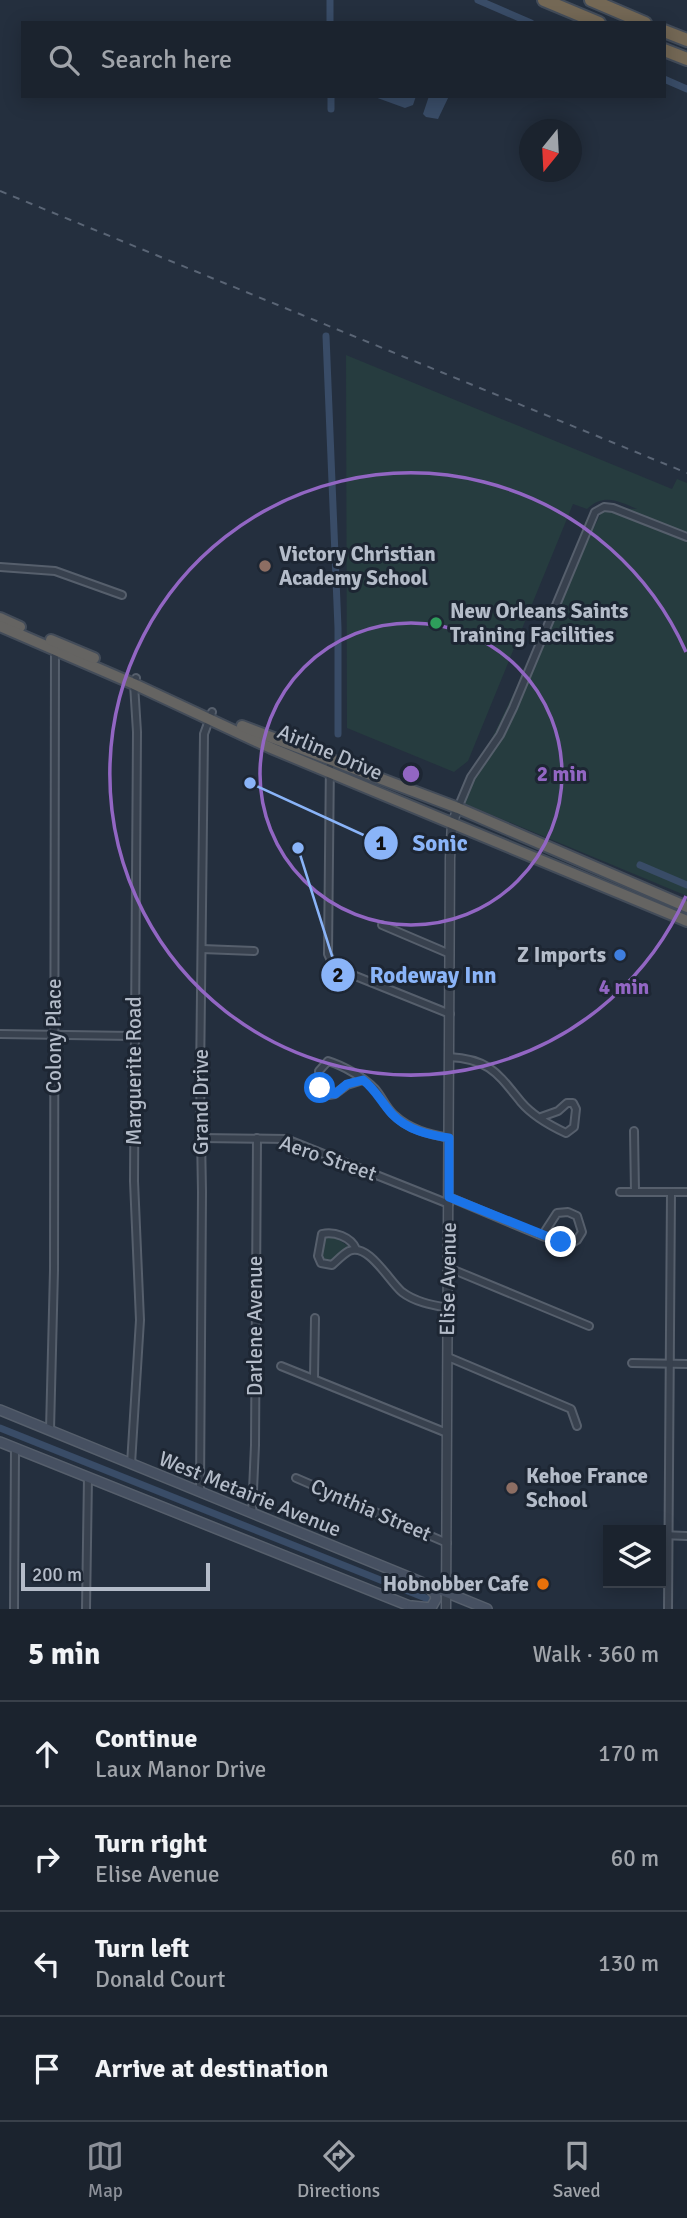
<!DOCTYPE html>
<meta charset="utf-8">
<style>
:root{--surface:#1b232e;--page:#242b36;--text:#f1f3f6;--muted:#a0a4aa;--line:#39404a;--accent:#8c9099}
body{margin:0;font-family:Signika,sans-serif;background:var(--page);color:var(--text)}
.controls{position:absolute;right:21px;bottom:21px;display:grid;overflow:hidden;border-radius:0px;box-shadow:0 4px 18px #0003}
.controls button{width:63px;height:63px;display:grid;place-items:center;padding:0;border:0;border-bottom:2px solid var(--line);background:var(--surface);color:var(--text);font:35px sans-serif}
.compass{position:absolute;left:519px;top:119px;width:63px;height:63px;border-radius:50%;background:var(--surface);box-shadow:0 4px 18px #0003;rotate:198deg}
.scale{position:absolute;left:21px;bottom:18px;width:189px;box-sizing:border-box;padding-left:7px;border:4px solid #b4bcc9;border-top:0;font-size:19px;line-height:24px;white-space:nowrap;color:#b4bcc9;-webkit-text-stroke:5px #1d2633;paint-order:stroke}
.stop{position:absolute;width:21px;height:21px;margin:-16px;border:5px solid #1a73e8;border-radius:50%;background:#fff}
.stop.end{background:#1a73e8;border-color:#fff;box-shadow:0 2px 7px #0008}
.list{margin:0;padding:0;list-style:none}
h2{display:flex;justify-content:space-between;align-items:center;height:91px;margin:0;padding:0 28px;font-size:30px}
h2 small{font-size:23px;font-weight:400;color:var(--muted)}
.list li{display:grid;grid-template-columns:46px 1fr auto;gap:21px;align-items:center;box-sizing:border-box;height:105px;padding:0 28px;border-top:2px solid var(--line)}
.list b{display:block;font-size:26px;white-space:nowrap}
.list p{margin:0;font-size:23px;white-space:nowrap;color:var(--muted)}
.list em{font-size:23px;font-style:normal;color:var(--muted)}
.icon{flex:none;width:38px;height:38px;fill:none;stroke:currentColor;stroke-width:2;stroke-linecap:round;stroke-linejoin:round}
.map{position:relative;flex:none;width:687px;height:1609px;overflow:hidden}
.search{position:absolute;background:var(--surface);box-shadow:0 4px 18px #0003;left:21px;right:21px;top:21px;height:77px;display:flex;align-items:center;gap:18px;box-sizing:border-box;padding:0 24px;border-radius:0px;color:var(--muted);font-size:26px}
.sheet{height:511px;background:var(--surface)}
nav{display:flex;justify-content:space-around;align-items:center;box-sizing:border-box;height:98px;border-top:2px solid var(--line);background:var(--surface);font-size:19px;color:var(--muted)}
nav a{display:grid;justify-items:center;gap:4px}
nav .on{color:var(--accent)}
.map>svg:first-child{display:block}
.green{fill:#263c3f}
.water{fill:#394c67}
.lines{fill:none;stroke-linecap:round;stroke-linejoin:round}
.canal{stroke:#394c67;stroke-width:7}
.minor-casing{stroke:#565f6c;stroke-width:10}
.tertiary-casing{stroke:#565f6c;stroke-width:11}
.secondary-casing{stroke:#565f6c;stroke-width:12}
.trunk-casing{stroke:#434c59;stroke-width:14}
.motorway-casing{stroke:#434c59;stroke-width:16}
.minor{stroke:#38414e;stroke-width:6}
.tertiary{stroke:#38414e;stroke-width:8}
.secondary{stroke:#465061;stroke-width:9}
.trunk{stroke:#656462;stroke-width:10}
.motorway{stroke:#746855;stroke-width:12}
.rail{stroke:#5a6575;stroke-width:2;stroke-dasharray:7 7;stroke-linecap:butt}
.route{stroke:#1a73e8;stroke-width:9}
.ring{fill:none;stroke:#9266c3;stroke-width:3.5}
.education-dot{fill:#8d6e63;stroke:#1d2633;stroke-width:2.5}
.leisure-dot{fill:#2e9e5b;stroke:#1d2633;stroke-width:2.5}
.shop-dot{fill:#3f7fe0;stroke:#1d2633;stroke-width:2.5}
.food-dot{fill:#e8710a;stroke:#1d2633;stroke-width:2.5}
.labels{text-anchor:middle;stroke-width:6;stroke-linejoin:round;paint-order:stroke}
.poi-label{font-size:21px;font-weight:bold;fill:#b4bcc9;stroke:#1d2633;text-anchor:start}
.street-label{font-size:21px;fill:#b4bcc9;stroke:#1d2633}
.centre{fill:#9266c3;stroke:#1d2633;stroke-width:3.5}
.ring-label{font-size:21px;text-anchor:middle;font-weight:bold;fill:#9266c3;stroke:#1d2633;stroke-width:6;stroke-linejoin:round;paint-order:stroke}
.leader{fill:none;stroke:#8ab4f8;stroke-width:2.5}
.callout-dot{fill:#8ab4f8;stroke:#1d2633;stroke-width:2.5}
.mark-label{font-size:21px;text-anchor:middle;font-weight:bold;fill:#111}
.callout-label{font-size:23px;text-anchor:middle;font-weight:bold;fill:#8ab4f8;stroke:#1d2633;stroke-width:6;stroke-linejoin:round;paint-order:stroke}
</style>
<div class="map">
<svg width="687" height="1609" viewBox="0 0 687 1609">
<rect width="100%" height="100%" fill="#242f3e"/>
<g class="green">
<path d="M346 355 672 489 677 479 687 483V896L461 802 604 507 637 509C618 501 604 493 587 509L573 504 468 761 454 772 347 728Z"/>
<polygon points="327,1236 333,1236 348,1246 331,1261 327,1262 323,1257 324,1239"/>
</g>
<g class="water">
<polygon points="372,96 416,96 413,105 405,108"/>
<polygon points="429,96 449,96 438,119 426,117 423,114"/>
</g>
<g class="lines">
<g class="canal">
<polyline points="330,0 330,23"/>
<polyline points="478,0 531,23"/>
<polyline points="664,79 687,89"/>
<polyline points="331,96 331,109"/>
<polyline points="326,336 338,628 338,734"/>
<polyline points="640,865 687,885"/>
<polyline points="0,1428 428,1599"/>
</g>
<defs>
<g id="minor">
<polyline points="0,567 55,571 122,595"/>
<polyline points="330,759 328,954 333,965 338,969 450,1014"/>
<polyline points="458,808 471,777 500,735 513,708 595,512 604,507 613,508 687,537"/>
<polyline points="382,925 450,954"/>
<polyline points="202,949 254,951"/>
<polyline points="0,1034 133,1036"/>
<path d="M449 1057C490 1059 498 1074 521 1102 532 1115 551 1126 566 1133L574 1127 576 1109 573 1103H567L558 1111 541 1117"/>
<path d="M363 1080 347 1085 335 1094 329 1095 320 1088 319 1071 328 1061C344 1066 363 1077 375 1089 382 1097 386 1108 394 1115 410 1130 429 1134 449 1138"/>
<polyline points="634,1131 635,1192"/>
<polyline points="201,1138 286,1139 449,1204"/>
<polyline points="620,1192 687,1192"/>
<polyline points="449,1197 542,1236 569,1245 577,1240 582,1232 577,1216 568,1212 557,1213 542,1236"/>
<path d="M356 1249C351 1237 334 1231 322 1234L318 1256 321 1263 332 1265C337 1261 343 1254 349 1251 368 1242 389 1281 402 1292 415 1302 432 1305 448 1308"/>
<polyline points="449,1268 589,1326"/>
<polyline points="448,1357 571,1409 577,1426"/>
<polyline points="632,1363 687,1364"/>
<polyline points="281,1366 447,1433"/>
<polyline points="314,1378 315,1318"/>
<polyline points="50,1430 54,1270 55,647"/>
<polyline points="131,1464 140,1320 134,1181 137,732 134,684 136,678"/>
<polyline points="296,1478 447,1543"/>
<polyline points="200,1492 202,1192 200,1080 204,734 212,712"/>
<polyline points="252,1513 255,1445 257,1138"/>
<polyline points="661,1535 687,1536"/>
<polyline points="14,1609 15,1448"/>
<polyline points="86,1609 88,1477"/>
<polyline points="668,1609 671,1192"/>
</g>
<polyline id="tertiary" points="446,1609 450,858 452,824 458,808"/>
<g id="secondary">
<polyline points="0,1410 487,1609"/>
<polyline points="0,1442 417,1609"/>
<polyline points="412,1606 431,1608 436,1599 435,1594 427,1586"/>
</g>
<g id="trunk">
<polyline points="0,618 20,627"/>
<polyline points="0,626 134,684 271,748 687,921"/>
<polyline points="51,640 94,658"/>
<polyline points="242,726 458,808 687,907"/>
</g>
<g id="motorway">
<polyline points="544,0 599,23"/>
<polyline points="591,0 645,23"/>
<polyline points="664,31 687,40"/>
<polyline points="664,50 687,59"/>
</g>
</defs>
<use href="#minor" class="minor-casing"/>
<use href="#tertiary" class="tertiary-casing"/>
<use href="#secondary" class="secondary-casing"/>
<use href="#trunk" class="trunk-casing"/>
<use href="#motorway" class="motorway-casing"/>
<use href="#minor" class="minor"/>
<use href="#tertiary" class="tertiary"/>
<use href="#secondary" class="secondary"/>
<use href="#trunk" class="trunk"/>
<use href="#motorway" class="motorway"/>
<polyline class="rail" points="0,191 687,473"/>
</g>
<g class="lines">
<path class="route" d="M320 1088 324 1093 335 1094 347 1084 363 1080C376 1090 381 1102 392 1114 407 1130 429 1135 449 1138V1197L561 1242"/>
</g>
<g class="ring">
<circle cx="411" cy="774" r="151"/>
<path d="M686 896A301 301 0 1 1 686 652"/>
</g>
<g class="education-dot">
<circle cx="265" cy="566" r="7"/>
<circle cx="512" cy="1488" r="7"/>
</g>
<circle class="leisure-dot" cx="436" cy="623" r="7"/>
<circle class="shop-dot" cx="620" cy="955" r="7"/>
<circle class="food-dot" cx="543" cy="1584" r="7"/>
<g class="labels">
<g class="poi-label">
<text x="279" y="561">Victory Christian<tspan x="279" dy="24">Academy School</tspan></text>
<text x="450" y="618">New Orleans Saints<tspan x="450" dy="24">Training Facilities</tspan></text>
<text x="606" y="962" text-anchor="end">Z Imports</text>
<text x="526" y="1483">Kehoe France<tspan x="526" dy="24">School</tspan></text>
<text x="529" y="1591" text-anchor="end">Hobnobber Cafe</text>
</g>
<g class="street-label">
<text transform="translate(330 752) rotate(23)" y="7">Airline Drive</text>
<text transform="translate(54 1036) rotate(-90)" y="7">Colony Place</text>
<text transform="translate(134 1071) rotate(-90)" y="7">Marguerite Road</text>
<text transform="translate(201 1102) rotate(-90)" y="7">Grand Drive</text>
<text transform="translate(328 1158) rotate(19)" y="7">Aero Street</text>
<text transform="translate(448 1279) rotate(-89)" y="7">Elise Avenue</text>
<text transform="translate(255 1326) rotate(-90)" y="7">Darlene Avenue</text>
<text transform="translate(250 1494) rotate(22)" y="7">West Metairie Avenue</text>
<text transform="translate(371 1510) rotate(23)" y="7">Cynthia Street</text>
</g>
</g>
<circle cx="411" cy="774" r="10" class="centre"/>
<g class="ring-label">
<text x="562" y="781">2 min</text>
<text x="624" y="994">4 min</text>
</g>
<path class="leader" d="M250 783L381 843M298 848L338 975"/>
<g class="callout-dot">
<circle cx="250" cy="783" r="7"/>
<circle cx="298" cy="848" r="7"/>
<circle cx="381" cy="843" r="18"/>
<circle cx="338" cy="975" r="18"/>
</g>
<g class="mark-label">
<text x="381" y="850">1</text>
<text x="338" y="982">2</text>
</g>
<g class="callout-label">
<text x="440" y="851">Sonic</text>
<text x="433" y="983">Rodeway Inn</text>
</g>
</svg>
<div class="controls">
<button><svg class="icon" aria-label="layers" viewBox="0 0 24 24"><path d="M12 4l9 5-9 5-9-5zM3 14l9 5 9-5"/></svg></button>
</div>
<svg class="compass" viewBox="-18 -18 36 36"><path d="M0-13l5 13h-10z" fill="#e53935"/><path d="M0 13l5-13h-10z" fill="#a0a4aa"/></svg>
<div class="scale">200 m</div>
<div class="stop" style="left:320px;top:1088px"></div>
<div class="stop end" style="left:561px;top:1242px"></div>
<div class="search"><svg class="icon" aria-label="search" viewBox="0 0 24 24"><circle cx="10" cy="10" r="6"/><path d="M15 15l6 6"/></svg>Search here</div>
</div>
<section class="sheet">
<h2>5 min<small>Walk · 360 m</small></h2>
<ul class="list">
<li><svg class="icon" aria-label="ahead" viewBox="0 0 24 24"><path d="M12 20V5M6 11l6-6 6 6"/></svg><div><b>Continue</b><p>Laux Manor Drive</p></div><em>170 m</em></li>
<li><svg class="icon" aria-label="right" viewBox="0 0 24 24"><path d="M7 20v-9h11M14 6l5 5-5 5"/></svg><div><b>Turn right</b><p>Elise Avenue</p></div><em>60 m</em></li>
<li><svg class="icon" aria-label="left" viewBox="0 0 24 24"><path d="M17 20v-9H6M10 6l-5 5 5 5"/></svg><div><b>Turn left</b><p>Donald Court</p></div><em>130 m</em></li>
<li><svg class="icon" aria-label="arrive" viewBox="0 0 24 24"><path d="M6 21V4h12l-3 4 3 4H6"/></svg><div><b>Arrive at destination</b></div></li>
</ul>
</section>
<nav>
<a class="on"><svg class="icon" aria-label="map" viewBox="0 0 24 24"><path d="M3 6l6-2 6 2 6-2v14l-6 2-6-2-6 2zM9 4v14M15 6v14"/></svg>Map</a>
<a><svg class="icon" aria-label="directions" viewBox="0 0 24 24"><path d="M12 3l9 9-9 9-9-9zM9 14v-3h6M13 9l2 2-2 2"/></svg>Directions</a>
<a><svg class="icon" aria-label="saved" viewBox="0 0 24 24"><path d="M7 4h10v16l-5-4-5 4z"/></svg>Saved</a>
</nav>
